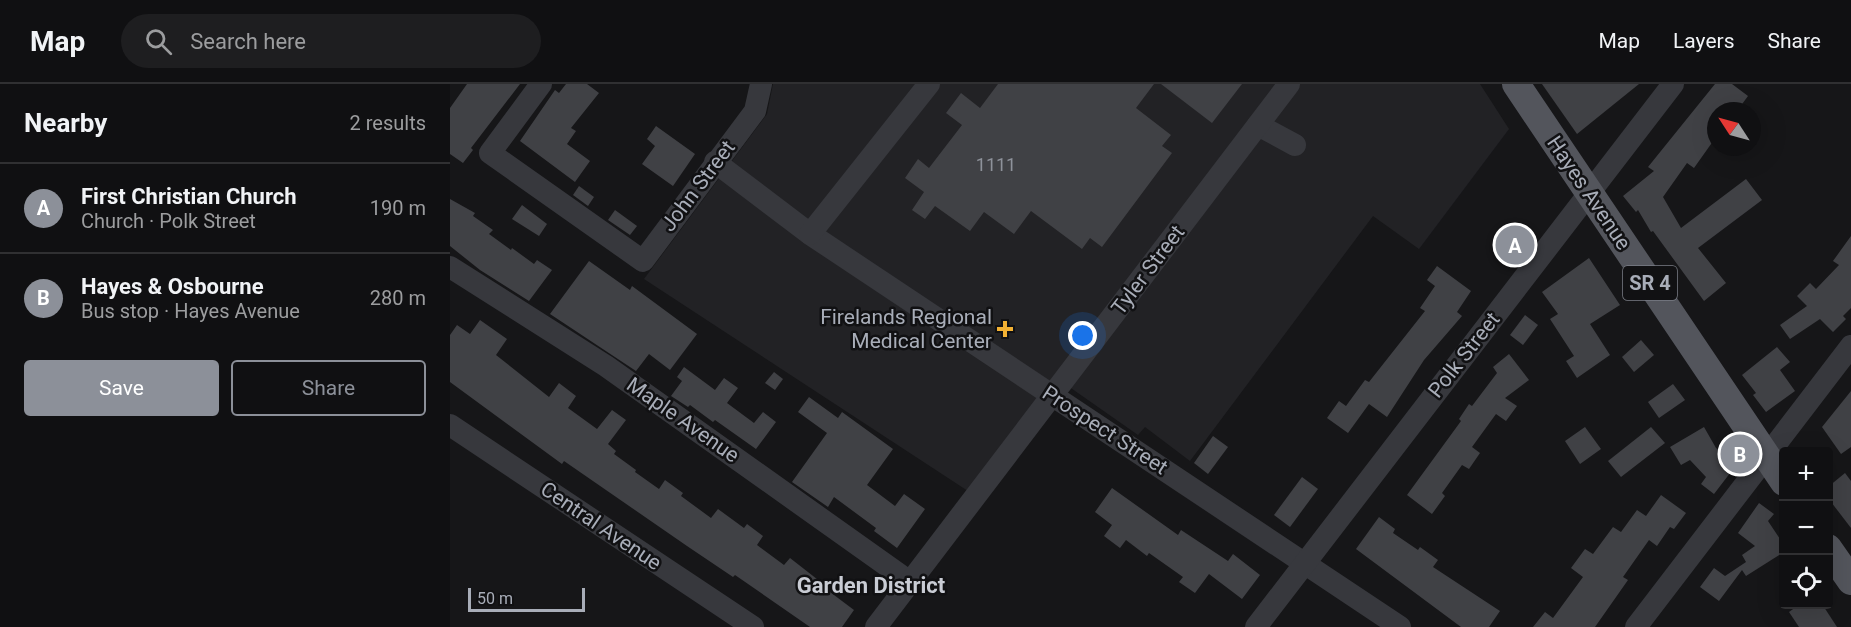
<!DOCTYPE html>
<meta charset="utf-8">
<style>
:root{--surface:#101012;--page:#1e1e20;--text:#f1f3f6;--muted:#9c9d9f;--line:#303032;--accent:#8c9099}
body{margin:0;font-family:Roboto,sans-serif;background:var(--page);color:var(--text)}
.controls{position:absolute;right:18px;bottom:18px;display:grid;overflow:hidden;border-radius:6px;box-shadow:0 6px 24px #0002}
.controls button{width:54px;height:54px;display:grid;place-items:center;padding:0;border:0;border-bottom:2px solid var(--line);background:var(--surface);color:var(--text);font:30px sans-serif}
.compass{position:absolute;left:1257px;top:18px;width:54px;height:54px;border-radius:50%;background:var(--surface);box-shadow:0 6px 24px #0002;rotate:306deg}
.scale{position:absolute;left:18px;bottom:15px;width:117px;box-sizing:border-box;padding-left:6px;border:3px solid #a8adb8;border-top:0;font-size:16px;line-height:21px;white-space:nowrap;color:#a8adb8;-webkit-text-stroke:4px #111113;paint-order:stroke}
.you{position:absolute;left:633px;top:252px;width:21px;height:21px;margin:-15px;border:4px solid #fff;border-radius:50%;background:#1a73e8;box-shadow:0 0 0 9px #1a73e833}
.badge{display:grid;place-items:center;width:39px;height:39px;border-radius:50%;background:var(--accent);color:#fff;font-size:20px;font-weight:700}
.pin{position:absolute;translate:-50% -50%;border:3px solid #fff;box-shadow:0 2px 6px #0006}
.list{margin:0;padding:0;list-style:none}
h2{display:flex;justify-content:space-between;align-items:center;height:78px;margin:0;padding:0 24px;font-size:26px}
h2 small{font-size:20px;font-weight:400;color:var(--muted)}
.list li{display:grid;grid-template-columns:39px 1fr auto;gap:18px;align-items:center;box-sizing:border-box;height:90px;padding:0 24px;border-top:2px solid var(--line)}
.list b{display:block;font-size:22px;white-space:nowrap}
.list p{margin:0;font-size:20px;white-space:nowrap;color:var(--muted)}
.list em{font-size:20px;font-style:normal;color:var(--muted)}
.actions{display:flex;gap:12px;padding:18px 24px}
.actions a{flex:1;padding:14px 0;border:2px solid var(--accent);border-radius:6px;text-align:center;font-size:21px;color:var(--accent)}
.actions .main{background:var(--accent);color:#fff}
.icon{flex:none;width:33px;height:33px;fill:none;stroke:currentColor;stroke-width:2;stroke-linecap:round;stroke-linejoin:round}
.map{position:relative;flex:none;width:1401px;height:543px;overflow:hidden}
header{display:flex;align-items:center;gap:36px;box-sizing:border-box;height:84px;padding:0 30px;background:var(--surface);border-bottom:2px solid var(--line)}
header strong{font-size:28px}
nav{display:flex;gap:33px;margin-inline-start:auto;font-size:21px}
.search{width:420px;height:54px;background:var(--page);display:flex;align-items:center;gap:15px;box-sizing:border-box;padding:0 21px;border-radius:33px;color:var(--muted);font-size:22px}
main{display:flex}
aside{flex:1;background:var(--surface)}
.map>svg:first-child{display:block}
.built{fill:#222225}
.building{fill:#404145}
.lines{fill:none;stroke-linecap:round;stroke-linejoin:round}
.minor{stroke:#37383d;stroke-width:22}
.major{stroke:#53555c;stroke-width:28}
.poi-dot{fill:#f2b134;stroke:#111113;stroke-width:2}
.labels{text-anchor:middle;stroke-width:5;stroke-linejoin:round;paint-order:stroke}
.number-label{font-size:18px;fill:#8e929b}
.shield{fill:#111113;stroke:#7b7e86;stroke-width:1.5}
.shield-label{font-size:20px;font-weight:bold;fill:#a8adb8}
.street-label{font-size:21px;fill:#a8adb8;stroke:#111113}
.poi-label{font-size:21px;fill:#a8adb8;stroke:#111113;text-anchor:end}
.neighbourhood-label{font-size:22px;font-weight:bold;fill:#c9ccd4;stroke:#111113}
</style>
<header>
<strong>Map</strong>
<div class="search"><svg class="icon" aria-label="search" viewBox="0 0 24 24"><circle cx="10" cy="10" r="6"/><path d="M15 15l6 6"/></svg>Search here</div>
<nav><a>Map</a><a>Layers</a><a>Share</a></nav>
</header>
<main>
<aside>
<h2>Nearby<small>2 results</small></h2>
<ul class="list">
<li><span class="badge">A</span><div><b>First Christian Church</b><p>Church · Polk Street</p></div><em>190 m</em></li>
<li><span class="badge">B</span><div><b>Hayes &amp; Osbourne</b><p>Bus stop · Hayes Avenue</p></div><em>280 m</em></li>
</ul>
<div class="actions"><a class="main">Save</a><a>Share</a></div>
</aside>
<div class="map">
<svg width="1401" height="543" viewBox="0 0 1401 543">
<rect width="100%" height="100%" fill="#161618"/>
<polygon class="built" points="323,0 1030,0 1059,45 969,165 923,132 740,377 695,343 688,351 608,295 521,409 194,195 317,30"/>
<g class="building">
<polygon points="17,0 70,0 21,64 23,66 13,79 0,70 0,24"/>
<polygon points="116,0 137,0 149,9 121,44 126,47 117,60 140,77 125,98 70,57 105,6 109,9"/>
<polygon points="548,0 704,0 686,24 721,51 712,62 722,69 652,163 640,154 632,165 581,127 564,150 534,128 520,147 485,122 475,135 462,126 474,108 455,94 468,75 479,84 512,41 496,29 511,9 530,24"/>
<polygon points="711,0 792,0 762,39"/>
<polygon points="1092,0 1189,0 1127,50"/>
<polygon points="1265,0 1282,0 1298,12 1287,27 1266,27 1266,53 1244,84 1237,79 1213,113 1231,144 1296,95 1312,116 1248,164 1276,199 1254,217 1203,147 1201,148 1188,126 1186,128 1173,112 1204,87 1198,83"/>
<polygon points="206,42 245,70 223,102 192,80 205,62 197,55"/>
<polygon points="129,102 144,113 138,122 123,111"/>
<polygon points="0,115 25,129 23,132 43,146 39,150 61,166 62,164 84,180 87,176 102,186 79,217 30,186 0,162"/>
<polygon points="72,121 97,140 89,152 62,135"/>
<polygon points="165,126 187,142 180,151 158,136"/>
<polygon points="1401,152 1401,224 1393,232 1396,235 1383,248 1370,235 1340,255 1330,241 1357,222 1347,212 1360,199 1366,205 1389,181 1383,177"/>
<polygon points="1139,174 1170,221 1140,240 1160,271 1127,294 1116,277 1124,272 1100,235 1108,230 1092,208"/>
<polygon points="139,177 180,206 182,202 247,250 220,286 199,270 186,287 100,230"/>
<polygon points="987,182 1021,207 1007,228 1012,232 974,276 937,333 919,320 898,349 877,334 889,317 896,322 915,296 919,298 975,227 970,224 985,202 977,196"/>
<polygon points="1075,231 1088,241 1073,261 1060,251"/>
<polygon points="30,236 57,255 46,271 99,313 109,299 126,312 118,324 147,345 162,326 176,336 158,360 166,367 164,370 186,386 185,388 209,405 215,396 233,409 231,412 261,434 268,425 294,444 297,440 313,452 307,461 334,481 340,474 381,506 380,508 404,526 392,543 360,543 285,491 283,493 237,462 114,377 112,380 0,298 0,251 7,241 20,250"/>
<polygon points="1191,256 1204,271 1184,288 1172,273"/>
<polygon points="1327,263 1340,278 1330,286 1345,307 1316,328 1303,311 1306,309 1292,291"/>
<polygon points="1059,270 1079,296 1055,314 1067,322 1056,337 1046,330 1022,363 1030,369 1019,385 1012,381 992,409 995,412 982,430 957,411 1011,337 1009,335 1019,320 1022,322 1047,289 1043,283"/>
<polygon points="234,283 265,306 274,294 288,304 277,319 304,339 313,328 326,338 306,365 265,336 263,338 240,321 238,323 221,312 232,297 227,293"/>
<polygon points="324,288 333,295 325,306 315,299"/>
<polygon points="1223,300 1235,316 1209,334 1198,318"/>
<polygon points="1401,307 1401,363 1391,370 1372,343"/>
<polygon points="359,313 388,334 392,328 443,365 417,401 445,422 454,410 475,425 447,464 424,447 426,444 384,413 378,423 342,398 377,349 348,328"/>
<polygon points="1135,343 1151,365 1130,380 1115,357"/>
<polygon points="1201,343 1215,359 1171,393 1158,377"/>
<polygon points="1254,343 1266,364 1287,380 1264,410 1251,400 1256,393 1240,376 1231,381 1220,363"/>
<polygon points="763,352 778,363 758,390 744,379"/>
<polygon points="1395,389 1401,397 1401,444 1378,414 1378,403"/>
<polygon points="852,393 868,405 840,443 824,431"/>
<polygon points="662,404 728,451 731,446 778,477 783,470 810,491 792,515 759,490 745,509 729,498 733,493 699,469 697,472 676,456 670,464 654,452 662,441 645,428"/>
<polygon points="1211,411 1236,429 1224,445 1220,443 1207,462 1199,456 1173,493 1178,496 1145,543 1083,543 1095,528 1103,534 1133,493 1121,484 1135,465 1143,470 1163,443 1171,448 1187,426 1196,432"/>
<polygon points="1309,419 1324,430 1318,437 1334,461 1334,468 1296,492 1292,486 1269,517 1250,503 1264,484 1275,492 1296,478 1292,471 1305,462 1288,449"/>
<polygon points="929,433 945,445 943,449 968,466 970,463 988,476 983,483 1050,527 1039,543 1011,543 906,465"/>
<polygon points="1350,520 1372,520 1387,543 1349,543 1339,528"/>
</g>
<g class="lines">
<g class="minor">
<polyline points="91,0 40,69 193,177 305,27 311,0"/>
<polyline points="808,41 845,61"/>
<polyline points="265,78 360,150 950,543"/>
<polyline points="360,150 479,0"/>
<polyline points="0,183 156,282 460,498"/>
<polyline points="0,341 303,543"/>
<polyline points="426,543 839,0"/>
<polyline points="806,543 1223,0"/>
<polyline points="1186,543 1401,262"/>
</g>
<g class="major">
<polyline points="1066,0 1334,398"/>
<polyline points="1378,464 1401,497"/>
</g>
</g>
<path class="poi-dot" d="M552 236h6v6h6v6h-6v6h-6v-6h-6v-6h6z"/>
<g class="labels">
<g class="number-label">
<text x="546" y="87">1111</text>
</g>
<rect class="shield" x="1173" y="182" width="54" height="34" rx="4.5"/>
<g class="shield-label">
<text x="1200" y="206">SR 4</text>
</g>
<g class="street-label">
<text transform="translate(248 102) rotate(-53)" y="7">John Street</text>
<text transform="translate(1139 109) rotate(56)" y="7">Hayes Avenue</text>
<text transform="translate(698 186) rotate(-53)" y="7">Tyler Street</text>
<text transform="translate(1014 271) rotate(-52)" y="7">Polk Street</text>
<text transform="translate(233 336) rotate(35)" y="7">Maple Avenue</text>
<text transform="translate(655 346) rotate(33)" y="7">Prospect Street</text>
<text transform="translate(151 442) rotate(34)" y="7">Central Avenue</text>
</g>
<g class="poi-label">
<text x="542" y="240">Firelands Regional<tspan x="542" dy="24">Medical Center</tspan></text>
</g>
<g class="neighbourhood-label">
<text x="421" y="509">Garden District</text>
</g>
</g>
</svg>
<div class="controls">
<button>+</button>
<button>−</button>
<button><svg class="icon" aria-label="locate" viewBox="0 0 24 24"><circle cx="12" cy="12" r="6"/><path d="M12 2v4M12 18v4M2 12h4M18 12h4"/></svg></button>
</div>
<svg class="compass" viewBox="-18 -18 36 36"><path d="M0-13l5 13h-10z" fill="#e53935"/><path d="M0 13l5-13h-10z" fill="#9c9d9f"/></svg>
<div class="scale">50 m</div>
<div class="you"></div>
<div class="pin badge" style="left:1065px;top:161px">A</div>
<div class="pin badge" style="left:1290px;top:370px">B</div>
</div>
</main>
